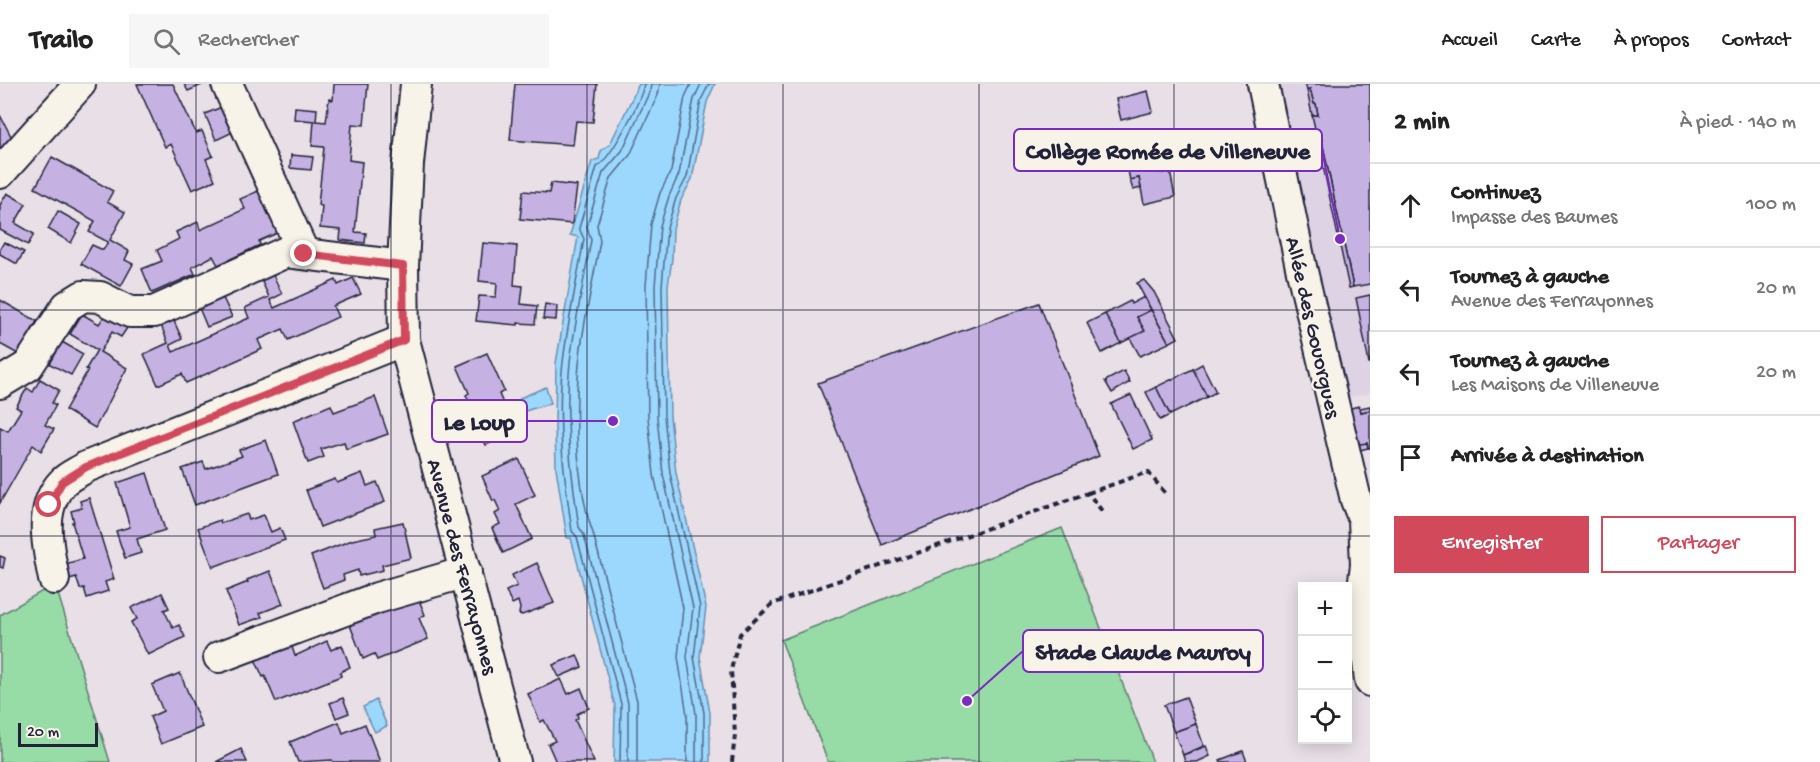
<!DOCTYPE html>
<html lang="fr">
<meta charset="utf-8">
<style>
:root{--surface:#fff;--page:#f6f6f6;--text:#222;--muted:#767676;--line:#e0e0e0;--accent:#d1495b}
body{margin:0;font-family:"Gochi Hand",sans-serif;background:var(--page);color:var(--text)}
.controls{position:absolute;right:18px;bottom:18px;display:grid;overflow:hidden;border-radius:0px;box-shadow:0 3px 15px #0003}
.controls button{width:54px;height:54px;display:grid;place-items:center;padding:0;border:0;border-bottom:2px solid var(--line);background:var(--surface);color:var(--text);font:30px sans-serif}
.scale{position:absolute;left:18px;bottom:15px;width:80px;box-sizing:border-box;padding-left:6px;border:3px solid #22223b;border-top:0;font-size:16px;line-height:21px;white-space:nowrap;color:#22223b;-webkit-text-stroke:4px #f7f3e8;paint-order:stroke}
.stop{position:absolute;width:18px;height:18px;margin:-14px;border:4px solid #d1495b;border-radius:50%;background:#fff}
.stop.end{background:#d1495b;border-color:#fff;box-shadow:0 2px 6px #0008}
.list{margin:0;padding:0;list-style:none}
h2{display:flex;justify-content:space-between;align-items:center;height:78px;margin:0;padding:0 24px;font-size:26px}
h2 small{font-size:20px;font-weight:400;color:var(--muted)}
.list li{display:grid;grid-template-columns:39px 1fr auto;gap:18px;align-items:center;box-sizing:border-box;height:84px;padding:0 24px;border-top:2px solid var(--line)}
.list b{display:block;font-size:22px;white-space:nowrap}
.list p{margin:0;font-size:20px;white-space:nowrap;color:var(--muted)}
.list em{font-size:20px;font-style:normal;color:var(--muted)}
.actions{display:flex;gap:12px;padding:18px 24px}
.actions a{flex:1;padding:14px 0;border:2px solid var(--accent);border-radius:0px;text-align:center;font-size:21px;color:var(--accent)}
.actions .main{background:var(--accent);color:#fff}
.icon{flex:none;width:33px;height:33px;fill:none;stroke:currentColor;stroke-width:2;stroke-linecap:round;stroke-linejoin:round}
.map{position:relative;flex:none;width:1370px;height:678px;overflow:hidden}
header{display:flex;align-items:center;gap:36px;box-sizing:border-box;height:84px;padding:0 30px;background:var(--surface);border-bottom:2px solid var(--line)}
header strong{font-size:28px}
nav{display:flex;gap:33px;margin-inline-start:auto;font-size:21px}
.search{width:420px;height:54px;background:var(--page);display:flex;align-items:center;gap:15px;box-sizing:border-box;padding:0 21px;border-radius:0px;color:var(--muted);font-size:22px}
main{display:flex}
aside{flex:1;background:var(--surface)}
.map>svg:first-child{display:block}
.built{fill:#ded2e5}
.green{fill:#97dba6;stroke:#5c7e70;stroke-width:1.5}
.water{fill:#9cd7fd;stroke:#6b8faf;stroke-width:1.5}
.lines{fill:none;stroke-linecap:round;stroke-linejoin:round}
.shore{stroke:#536a89;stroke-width:1.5}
.building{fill:#c5b2e2;stroke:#22223b;stroke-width:1.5}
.minor-casing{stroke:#22223b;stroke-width:34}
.path{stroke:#22223b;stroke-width:4;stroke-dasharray:6 4.5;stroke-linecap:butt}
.minor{stroke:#f7f3e8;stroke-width:30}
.route{stroke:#d1495b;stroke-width:8}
.grid{fill:none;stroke:#22223b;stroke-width:1.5;stroke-opacity:0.55}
.labels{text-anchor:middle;stroke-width:5;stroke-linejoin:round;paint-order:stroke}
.street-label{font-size:22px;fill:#22223b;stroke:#f7f3e8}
.leader{fill:none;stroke:#7b2cbf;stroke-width:2}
.callout-dot{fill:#7b2cbf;stroke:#f7f3e8;stroke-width:2}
.callout{fill:#f7f3e8;stroke:#7b2cbf;stroke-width:2}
.callout-label{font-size:24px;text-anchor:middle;font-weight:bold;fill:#22223b}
</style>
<header>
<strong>Trailo</strong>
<div class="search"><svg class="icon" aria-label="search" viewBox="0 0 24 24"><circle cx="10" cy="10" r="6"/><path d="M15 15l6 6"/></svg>Rechercher</div>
<nav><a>Accueil</a><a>Carte</a><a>À propos</a><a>Contact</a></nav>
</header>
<main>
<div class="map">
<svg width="1370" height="678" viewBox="0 0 1370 678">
<rect width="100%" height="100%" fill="#e8e0e6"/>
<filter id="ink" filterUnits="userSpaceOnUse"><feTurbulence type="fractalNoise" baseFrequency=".0167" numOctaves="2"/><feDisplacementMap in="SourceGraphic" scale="12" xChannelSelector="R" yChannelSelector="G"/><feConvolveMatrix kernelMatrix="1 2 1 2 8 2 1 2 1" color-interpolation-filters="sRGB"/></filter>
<g filter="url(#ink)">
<polygon class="built" points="1276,0 1370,0 1370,309 1347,314"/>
<g class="green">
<polygon points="1062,444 1153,678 828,678 781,556"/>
<polygon points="55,500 110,678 0,678 0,531"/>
</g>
<g class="water">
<polygon points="639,0 715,0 707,18 692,95 681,116 673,145 672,175 668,202 670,332 676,389 706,523 700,573 710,629 710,678 614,678 615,622 571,454 567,454 556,384 555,342 556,279 578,153 570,151 592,77 599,75 601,67 610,60"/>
<polygon points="546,303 551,319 525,327 520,314"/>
<polygon points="376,616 387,642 375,648 363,623"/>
</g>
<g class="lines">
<g class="shore">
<path d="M620 678 621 620 577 453 572 447C564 391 556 334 563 278 568 237 577 196 584 155L579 144 597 83C610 75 641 18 644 0"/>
<path d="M628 678V619L584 451 579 443C571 389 564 333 570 278 575 237 584 197 591 156L587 142 603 89 622 67 650 7 651 0"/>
<path d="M637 678V617L593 449C576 402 574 331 579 280 583 239 593 198 600 157L597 141 611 94 630 71 658 11 660 0"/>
<polyline points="687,678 687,631 678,573 683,524 654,391 648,333 646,202 651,140 660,109 671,87 685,13 691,0"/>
<polyline points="696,678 696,630 687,573 693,524 663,390 657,333 655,202 660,142 669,112 679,90 694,15 701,0"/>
<polyline points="704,678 704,629 694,573 700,523 670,389 664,332 662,202 667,144 676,114 687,93 701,16 709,0"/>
</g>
</g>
<g class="building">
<polygon points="137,0 173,0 196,49 202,47 213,72 206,75 215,96 192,106 171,60 165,63"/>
<polygon points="184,0 204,0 188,7"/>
<polygon points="334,0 368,0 364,41 352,40 349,76 362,78 355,148 366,149 365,159 340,156 341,146 320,144 322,122 318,121 324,63 312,62 314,37 294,35 295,23 317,25 316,37 326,38 329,15 333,16"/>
<polygon points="515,0 597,0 593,38 576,37 573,61 510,56"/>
<polygon points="1305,0 1370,0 1370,200 1353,203 1320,48 1316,49 1312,31 1318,31 1316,20 1314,20 1310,5 1307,6"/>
<polygon points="1310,5 1314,20 1316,20 1318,31 1312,31 1307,6"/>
<polygon points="1148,7 1153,28 1121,36 1116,15"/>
<polygon points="224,22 235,47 216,56 205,30"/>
<polygon points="0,31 15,60 0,75"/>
<polygon points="1320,48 1353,203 1349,204 1316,49"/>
<polygon points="1162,54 1170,87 1161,89 1154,56"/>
<polygon points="1154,56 1161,89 1170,87 1175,113 1144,120 1139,94 1130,96 1123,63"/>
<polygon points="291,71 313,73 311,86 290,84"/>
<polygon points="52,73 113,107 107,118 125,128 110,156 129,167 125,176 133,180 121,202 81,180 92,161 103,166 108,158 89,148 95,137 35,104"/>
<polygon points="1139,94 1141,104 1133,106 1130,96"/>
<polygon points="551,99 577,102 572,140 520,135 523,107 549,109"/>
<polygon points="263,105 282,147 259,157 260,161 218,181 213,172 192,183 195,190 152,209 142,185 162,177 157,166 179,155 176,148 198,138 200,146 245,125 240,115"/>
<polygon points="7,109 26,120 15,139 34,150 28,161 0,146 0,121"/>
<polygon points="58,127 81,140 71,159 48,145"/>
<polygon points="4,158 24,168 17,180 0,170 0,165"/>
<polygon points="483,159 517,162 514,201 523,202 521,220 537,222 535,240 518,239 518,241 476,237 479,212 496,213 497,199 479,197"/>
<polygon points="273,191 282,210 270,216 274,224 336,196 338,201 353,194 361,210 333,222 338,233 288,256 283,245 258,256 262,265 186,299 182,290 158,301 144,270 168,259 161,241 173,235 182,255 170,261 173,268 249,234 245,224 269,213 261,196"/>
<polygon points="1144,196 1154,208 1178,254 1169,259 1137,199"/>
<polygon points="1370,211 1370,279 1369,279 1356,214"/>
<polygon points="1144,213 1151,226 1137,233 1145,247 1121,259 1105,230 1130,217 1131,220"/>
<polygon points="223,214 232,233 207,243 199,224"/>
<polygon points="0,216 37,237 18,270 0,260"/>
<polygon points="1039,219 1099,372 882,461 818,299"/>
<polygon points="545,220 557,222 556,236 543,235"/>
<polygon points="1151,226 1169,259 1140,272 1130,254 1145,247 1137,233"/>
<polygon points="82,230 99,240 105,231 127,244 121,253 112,248 100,268 127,284 95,344 65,326 88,286 86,285 97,266 70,250"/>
<polygon points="1105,230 1121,259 1102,269 1087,239"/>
<polygon points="62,258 83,270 71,291 50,280"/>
<polygon points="487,269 504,307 499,310 515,348 486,361 467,324 471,322 466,311 469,309 457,282"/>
<polygon points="1202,280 1216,308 1207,313 1193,285"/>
<polygon points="1193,285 1207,313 1170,331 1156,303"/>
<polygon points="1124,287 1130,298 1112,309 1105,297"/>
<polygon points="40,295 59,306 52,319 56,321 45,341 54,345 41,367 33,361 0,419 0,343 8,347 21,326 16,323 27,304 33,308"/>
<polygon points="1156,303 1170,331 1160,336 1146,308"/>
<polygon points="1131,311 1152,356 1133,365 1111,320"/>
<polygon points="375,313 388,350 346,365 344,358 321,365 324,373 308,379 293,337 331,321 334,328"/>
<polygon points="1359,322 1361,328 1370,326 1370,364 1368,364 1367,359 1354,361 1347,325"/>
<polygon points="1370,322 1370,326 1361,328 1360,324"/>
<polygon points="266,356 278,390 195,421 182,385 203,378 206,385 242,372 239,366"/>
<polygon points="1367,359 1368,364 1356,367 1354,361"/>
<polygon points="519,375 535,411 516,420 532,455 503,469 492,444 500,440 495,430 500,427 495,416 493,417 482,392"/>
<polygon points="147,389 165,446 137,455 141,469 125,474 116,447 130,443 117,399"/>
<polygon points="362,389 367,402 377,398 385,418 320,443 306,406 335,395 337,399"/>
<polygon points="89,414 114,495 105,498 108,507 87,514 84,504 80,505 76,493 70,495 65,480 83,475 72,438 74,438 71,427 82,424 80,417"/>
<polygon points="247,430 249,436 264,431 271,448 280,444 285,456 213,483 198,444 220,436 221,439"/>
<polygon points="403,438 411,474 382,481 383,486 359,492 358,486 343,491 344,496 323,504 311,472 352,456 376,451 375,444"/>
<polygon points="0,472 5,474 3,484 0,483"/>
<polygon points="537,479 554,519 522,531 519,530 520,524 518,517 512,520 506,507 517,502 512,491"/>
<polygon points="270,487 283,520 260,529 262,533 239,541 226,507 248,498 247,496"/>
<polygon points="162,509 169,524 164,526 173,544 179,541 185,553 148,571 131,538 137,535 131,524"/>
<polygon points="417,511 425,531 419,534 428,555 377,576 374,570 363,575 348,536"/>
<polygon points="327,557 331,566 342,561 350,583 340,588 341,592 276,618 265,592 263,593 253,571 291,560 295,572"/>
<polygon points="577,571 582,583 559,593 553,581"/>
<polygon points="180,589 202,643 161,660 150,633 163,627 152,601"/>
<polygon points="561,595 568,610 581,604 589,624 577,630 578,634 575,636 594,678 556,678 548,660 555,657 544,636 540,638 528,610"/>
<polygon points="1186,613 1196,640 1174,648 1164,621"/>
<polygon points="343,614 349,629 336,634 330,619"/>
<polygon points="339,638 343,649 365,640 380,678 333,678 332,676 298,678 290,658"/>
<polygon points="1196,640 1204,662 1183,671 1174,648"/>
<polygon points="1206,662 1210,672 1197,678 1185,678 1183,671"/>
<polygon points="241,665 247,678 216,678"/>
<polygon points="1243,667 1247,678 1221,678 1220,676"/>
</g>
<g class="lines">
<defs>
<g id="minor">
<polyline points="227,0 304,170"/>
<polyline points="416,0 408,80 403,182 404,256 515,678"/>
<polyline points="1263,0 1301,183 1356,416 1364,436 1366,481 1362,512 1363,531 1370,597"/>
<polyline points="0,89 80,0"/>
<polyline points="0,299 28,282 67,222 83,212 100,213 130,228 154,228 286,168 403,182"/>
<path d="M54 495C48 464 38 425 62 399 68 392 79 388 86 383L404 256"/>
<polyline points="219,573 377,514 466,488"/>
</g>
</defs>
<use href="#minor" class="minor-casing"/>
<g class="path">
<polyline points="1088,409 1148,388 1165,409"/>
<polyline points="732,678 735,651 731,586 740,550 772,520 1088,409 1102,427"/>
</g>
<use href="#minor" class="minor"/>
</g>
</g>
<g class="lines" filter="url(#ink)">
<polyline class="route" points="49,421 62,398 86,383 404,256 403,182 304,170"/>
</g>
<path class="grid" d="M196 0V678M391 0V678M587 0V678M783 0V678M979 0V678M1174 0V678M0 226H1370M0 452H1370"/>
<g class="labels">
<g class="street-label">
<text transform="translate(1315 243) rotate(77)" y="8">Allée des Gouorgues</text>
<text transform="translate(464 482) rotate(75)" y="8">Avenue des Ferrayonnes</text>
</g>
</g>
<path class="leader" d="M1340 155L1322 66M613 337L527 337M967 617L1023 567"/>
<g class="callout-dot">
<circle cx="1340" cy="155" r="6"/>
<circle cx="613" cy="337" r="6"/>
<circle cx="967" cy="617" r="6"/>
</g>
<g class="callout">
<rect x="1014" y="45" width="308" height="42" rx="6"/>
<rect x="432" y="316" width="95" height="42" rx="6"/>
<rect x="1023" y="546" width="240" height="42" rx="6"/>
</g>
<g class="callout-label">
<text x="1168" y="74">Collège Romée de Villeneuve</text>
<text x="479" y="345">Le Loup</text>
<text x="1143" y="575">Stade Claude Mauroy</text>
</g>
</svg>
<div class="controls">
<button>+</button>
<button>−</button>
<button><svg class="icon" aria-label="locate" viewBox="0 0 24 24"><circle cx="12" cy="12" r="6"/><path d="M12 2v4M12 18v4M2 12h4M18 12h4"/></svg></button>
</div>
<div class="scale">20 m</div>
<div class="stop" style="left:49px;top:421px"></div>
<div class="stop end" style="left:304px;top:170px"></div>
</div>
<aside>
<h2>2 min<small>À pied · 140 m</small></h2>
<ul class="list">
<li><svg class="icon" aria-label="ahead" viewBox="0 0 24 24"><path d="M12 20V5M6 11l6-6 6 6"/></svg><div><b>Continuez</b><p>Impasse des Baumes</p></div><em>100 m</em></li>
<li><svg class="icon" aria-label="left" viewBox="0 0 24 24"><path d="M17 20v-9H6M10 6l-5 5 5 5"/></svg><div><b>Tournez à gauche</b><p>Avenue des Ferrayonnes</p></div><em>20 m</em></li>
<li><svg class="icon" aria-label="left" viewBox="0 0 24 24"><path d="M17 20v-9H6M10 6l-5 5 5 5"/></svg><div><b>Tournez à gauche</b><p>Les Maisons de Villeneuve</p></div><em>20 m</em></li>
<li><svg class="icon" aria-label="arrive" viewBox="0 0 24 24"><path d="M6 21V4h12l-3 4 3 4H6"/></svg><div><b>Arrivée à destination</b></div></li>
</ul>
<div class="actions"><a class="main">Enregistrer</a><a>Partager</a></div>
</aside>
</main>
